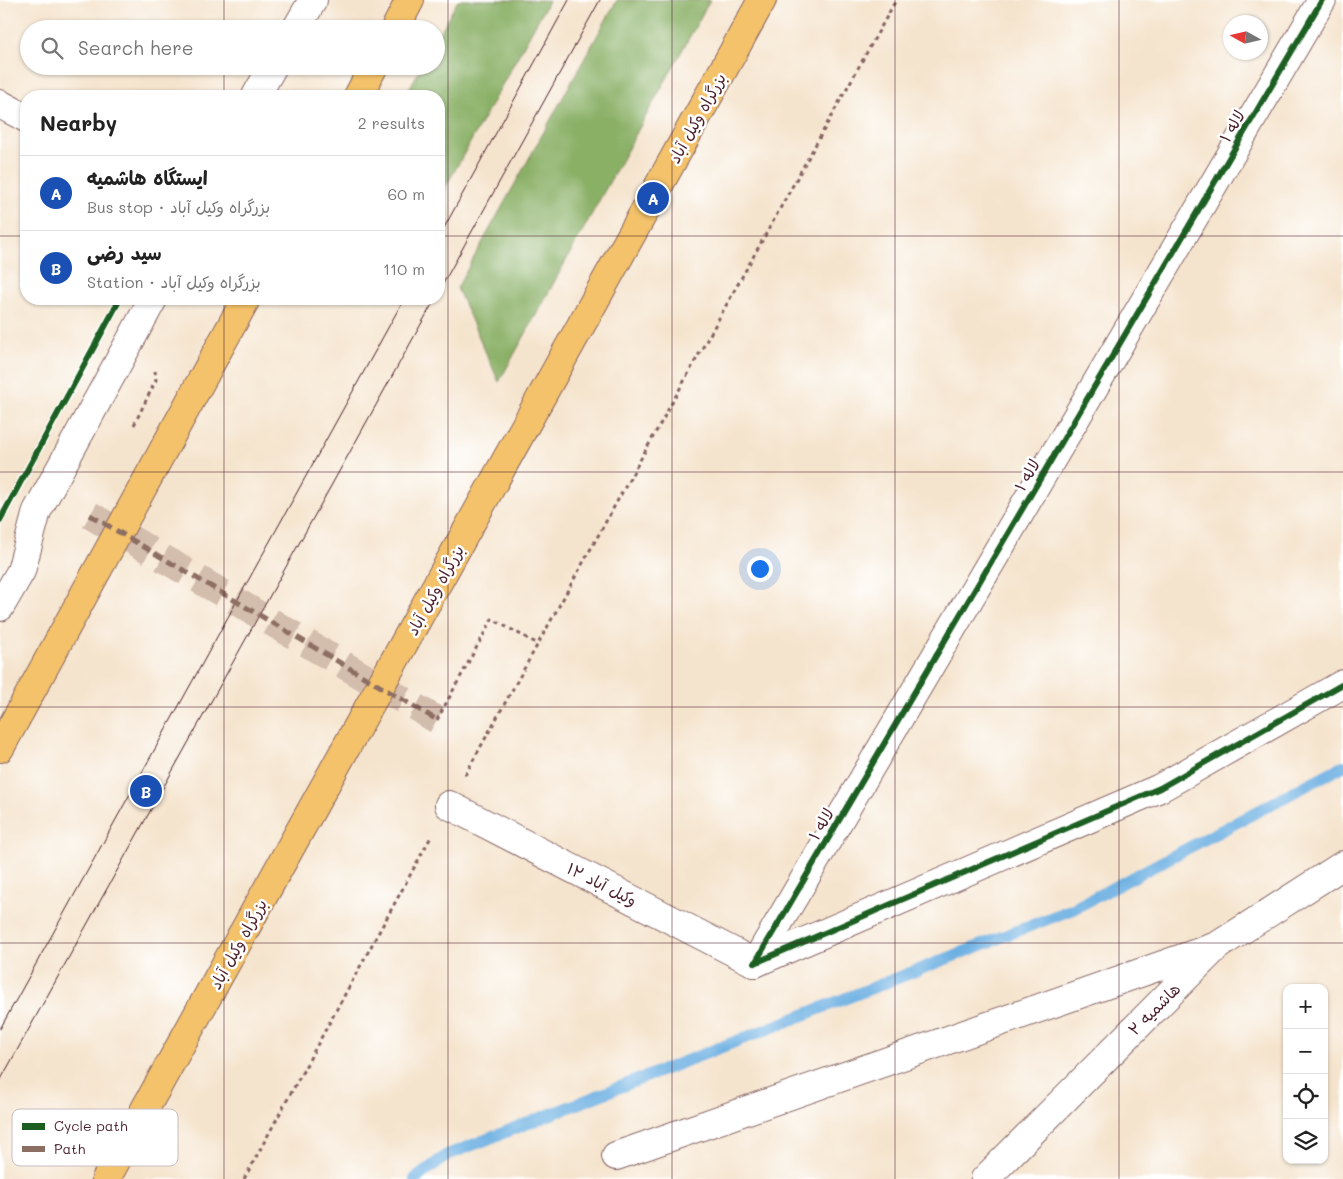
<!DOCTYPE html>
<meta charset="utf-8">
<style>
:root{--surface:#fff;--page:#f6f6f6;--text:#222;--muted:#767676;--line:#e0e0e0;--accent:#c8321e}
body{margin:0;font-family:Mali,"Playpen Sans Arabic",sans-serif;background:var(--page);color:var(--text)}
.controls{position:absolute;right:15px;bottom:15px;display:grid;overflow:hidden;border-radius:10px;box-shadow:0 1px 4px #0004}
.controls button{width:45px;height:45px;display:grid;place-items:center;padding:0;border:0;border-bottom:1px solid var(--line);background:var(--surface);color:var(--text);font:25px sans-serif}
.compass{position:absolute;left:1223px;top:15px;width:45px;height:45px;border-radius:50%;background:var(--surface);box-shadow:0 1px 4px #0004;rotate:278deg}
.you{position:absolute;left:759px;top:568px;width:18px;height:18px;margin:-12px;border:4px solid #fff;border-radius:50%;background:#1a73e8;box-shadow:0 0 0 8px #1a73e833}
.badge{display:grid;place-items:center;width:32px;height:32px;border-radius:50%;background:var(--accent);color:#fff;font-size:16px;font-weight:700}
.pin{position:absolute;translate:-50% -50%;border:2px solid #fff;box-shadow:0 1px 5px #0006}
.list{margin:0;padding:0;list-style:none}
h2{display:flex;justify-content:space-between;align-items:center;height:65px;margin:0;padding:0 20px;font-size:21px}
h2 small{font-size:16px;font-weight:400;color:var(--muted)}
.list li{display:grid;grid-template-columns:32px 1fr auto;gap:15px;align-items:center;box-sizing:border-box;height:75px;padding:0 20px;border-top:1px solid var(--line)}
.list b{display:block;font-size:19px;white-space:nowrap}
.list p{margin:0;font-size:16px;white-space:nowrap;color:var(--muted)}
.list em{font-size:16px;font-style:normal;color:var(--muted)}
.icon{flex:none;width:28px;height:28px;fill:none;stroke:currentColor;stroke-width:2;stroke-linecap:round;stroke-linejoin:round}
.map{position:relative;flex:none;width:1343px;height:1179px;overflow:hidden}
.search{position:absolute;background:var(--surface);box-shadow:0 1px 4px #0004;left:20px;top:20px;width:425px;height:55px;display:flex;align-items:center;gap:12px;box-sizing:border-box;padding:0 18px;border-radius:28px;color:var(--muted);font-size:19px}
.panel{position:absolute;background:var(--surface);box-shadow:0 1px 4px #0004;left:20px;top:90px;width:425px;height:215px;border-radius:20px}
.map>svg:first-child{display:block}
.forest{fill:#8ab066;stroke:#6a6848}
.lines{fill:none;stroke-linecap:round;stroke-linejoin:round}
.stream{stroke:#6db0e2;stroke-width:12}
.minor-tunnel{stroke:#d3bdad;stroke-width:28;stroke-dasharray:28 14;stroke-linecap:butt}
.minor-casing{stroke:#866464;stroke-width:30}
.highway-casing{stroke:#866464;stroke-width:30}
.path{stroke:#866464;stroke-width:3;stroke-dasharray:4 4;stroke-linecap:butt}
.minor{stroke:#fff;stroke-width:28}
.highway{stroke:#f4c26a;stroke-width:28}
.tram{stroke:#4a1f2b;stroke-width:1}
.quiet{stroke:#8d6e63;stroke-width:5;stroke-dasharray:10 5;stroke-linecap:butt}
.cycleway-casing{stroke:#fff;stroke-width:9}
.cycleway{stroke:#1b5e20;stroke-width:6}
.grid{fill:none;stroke:#4a1f2b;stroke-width:1;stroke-opacity:0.55}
.labels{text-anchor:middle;stroke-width:5;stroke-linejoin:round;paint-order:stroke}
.street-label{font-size:16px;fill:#4a1f2b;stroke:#fff}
.key{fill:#fff;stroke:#c9bcbf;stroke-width:1}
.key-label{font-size:14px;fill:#4a1f2b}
</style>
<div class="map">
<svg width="1343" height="1179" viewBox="0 0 1343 1179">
<rect width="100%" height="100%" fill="#fff"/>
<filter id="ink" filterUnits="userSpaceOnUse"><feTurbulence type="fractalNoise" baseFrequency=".02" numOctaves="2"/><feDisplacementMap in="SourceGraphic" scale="10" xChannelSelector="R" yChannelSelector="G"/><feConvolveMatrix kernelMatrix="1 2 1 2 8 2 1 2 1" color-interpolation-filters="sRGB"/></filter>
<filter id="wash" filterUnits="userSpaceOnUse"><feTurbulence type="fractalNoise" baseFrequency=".0096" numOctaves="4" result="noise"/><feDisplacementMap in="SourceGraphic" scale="20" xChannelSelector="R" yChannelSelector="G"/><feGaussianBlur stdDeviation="1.12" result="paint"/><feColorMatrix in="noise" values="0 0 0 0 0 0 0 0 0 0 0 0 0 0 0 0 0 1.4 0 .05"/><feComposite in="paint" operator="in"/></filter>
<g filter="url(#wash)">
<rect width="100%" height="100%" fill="#f5e4cd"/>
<g class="forest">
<polygon points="458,0 549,0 439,199 439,96 405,96 422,66 436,66 436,40"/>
<polygon points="617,0 710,0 499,382 457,288"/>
</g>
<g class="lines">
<polyline class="stream" points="415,1179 447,1155 1073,909 1343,766"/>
</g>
</g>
<g filter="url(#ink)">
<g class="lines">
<polyline class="minor-tunnel" points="90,515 437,720"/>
<defs>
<g id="minor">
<polyline points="296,29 313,0"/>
<polyline points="256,96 273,66"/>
<polyline points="0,104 26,118"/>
<polyline points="0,607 21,571 37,511 153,299"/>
<polyline points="449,805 755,963"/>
<polyline points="755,963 1322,0"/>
<polyline points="755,963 1160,788 1343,684"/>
<polyline points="616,1156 1217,946"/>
<polyline points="985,1179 1217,946 1343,865"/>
</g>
<g id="highway">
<polyline points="395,29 410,0"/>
<polyline points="358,96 374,66"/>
<polyline points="0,748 246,299"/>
<polyline points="106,1179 762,0"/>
</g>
</defs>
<use href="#minor" class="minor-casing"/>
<use href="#highway" class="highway-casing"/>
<g class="path">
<polyline points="134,425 156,380 155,371"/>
<polyline points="437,720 492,619 538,644"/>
<polyline points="465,775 896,0"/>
<polyline points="244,1179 432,835"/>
</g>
<use href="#minor" class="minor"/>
<use href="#highway" class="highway"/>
<g class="tram">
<polyline points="439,237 569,0"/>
<polyline points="439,291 600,0"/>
<polyline points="0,1029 404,299"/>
<polyline points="0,1081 435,299"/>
</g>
<polyline class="quiet" points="90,515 437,720"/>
<defs>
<g id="cycleway">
<polyline points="0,520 120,299"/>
<polyline points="755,963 1322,0"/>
<polyline points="755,963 1160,788 1343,684"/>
</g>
</defs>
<use href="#cycleway" class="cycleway-casing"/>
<use href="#cycleway" class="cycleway"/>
</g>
</g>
<path class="grid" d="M224 0V29M448 0V1179M672 0V1179M895 0V1179M1119 0V1179M224 66V96M0 236H26M439 236H1343M224 299V1179M0 472H1343M0 707H1343M0 943H1343"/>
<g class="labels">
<g class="street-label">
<text transform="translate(697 118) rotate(-61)" y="6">بزرگراه وکیل آباد</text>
<text transform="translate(1232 126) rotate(-60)" y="6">لاله ۱</text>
<text transform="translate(1027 475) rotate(-60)" y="6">لاله ۱</text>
<text transform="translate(435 590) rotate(-61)" y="6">بزرگراه وکیل آباد</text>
<text transform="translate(821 824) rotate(-60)" y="6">لاله ۱</text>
<text transform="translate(602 884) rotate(27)" y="6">۱۲ وکیل آباد</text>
<text transform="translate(238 944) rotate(-61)" y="6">بزرگراه وکیل آباد</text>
<text transform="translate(1154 1009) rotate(-45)" y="6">هاشمیه ۲</text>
</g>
</g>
<rect x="12" y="1109" width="166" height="57" rx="8" class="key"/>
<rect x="22" y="1123" width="23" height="7" fill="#1b5e20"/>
<rect x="22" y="1146" width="23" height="6" fill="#8d6e63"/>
<g class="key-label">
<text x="54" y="1131">Cycle path</text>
<text x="54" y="1154">Path</text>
</g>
</svg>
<div class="controls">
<button>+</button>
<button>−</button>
<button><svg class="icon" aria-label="locate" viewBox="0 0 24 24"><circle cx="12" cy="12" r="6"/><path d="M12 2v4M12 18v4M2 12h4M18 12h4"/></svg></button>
<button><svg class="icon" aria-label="layers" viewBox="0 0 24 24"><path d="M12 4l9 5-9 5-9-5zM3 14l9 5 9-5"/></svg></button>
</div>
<svg class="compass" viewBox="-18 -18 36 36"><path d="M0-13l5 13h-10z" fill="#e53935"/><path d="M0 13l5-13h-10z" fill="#767676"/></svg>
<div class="you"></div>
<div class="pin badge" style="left:653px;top:198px;background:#1a4fb4">A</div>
<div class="pin badge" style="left:146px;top:791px;background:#1a4fb4">B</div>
<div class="search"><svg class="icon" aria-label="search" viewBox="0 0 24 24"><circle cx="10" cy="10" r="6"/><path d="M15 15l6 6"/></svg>Search here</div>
<section class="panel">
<h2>Nearby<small>2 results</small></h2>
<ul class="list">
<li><span class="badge" style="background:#1a4fb4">A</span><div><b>ایستگاه هاشمیه</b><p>Bus stop · بزرگراه وکیل آباد</p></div><em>60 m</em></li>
<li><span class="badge" style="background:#1a4fb4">B</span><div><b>سید رضی</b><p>Station · بزرگراه وکیل آباد</p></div><em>110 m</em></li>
</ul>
</section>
</div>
